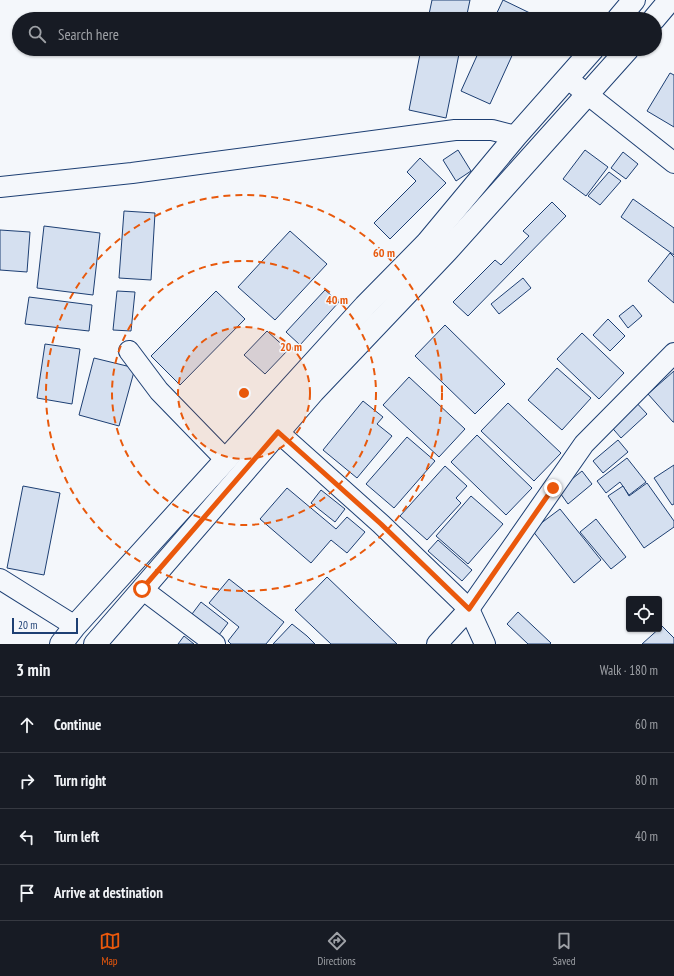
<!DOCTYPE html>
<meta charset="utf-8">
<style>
:root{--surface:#171b24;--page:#242831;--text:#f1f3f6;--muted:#9ea1a6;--line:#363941;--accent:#ea580c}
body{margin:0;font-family:"PT Sans Narrow",sans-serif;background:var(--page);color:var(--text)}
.controls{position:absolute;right:12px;bottom:12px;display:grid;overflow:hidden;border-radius:4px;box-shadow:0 1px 3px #0004}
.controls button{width:36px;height:36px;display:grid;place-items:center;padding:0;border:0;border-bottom:1px solid var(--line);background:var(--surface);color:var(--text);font:20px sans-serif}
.scale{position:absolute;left:12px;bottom:10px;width:66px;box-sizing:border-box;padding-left:4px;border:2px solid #1d3f73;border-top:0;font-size:11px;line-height:14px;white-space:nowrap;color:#1d3f73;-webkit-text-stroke:3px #f4f7fb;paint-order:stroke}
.stop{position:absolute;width:12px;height:12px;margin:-9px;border:3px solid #ea580c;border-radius:50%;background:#fff}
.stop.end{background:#ea580c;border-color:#fff;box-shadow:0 1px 4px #0008}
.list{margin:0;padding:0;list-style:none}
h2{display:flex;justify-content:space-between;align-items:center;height:52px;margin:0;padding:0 16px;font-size:17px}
h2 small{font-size:13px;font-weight:400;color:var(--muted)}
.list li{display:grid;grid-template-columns:26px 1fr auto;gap:12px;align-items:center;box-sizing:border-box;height:56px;padding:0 16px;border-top:1px solid var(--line)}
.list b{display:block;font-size:15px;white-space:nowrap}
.list em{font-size:13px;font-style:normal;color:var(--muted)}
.icon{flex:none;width:22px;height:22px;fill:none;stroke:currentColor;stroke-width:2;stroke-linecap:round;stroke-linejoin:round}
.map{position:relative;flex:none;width:674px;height:644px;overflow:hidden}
.search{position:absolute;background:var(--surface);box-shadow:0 1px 3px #0004;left:12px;right:12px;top:12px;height:44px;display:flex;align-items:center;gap:10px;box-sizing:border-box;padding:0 14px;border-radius:22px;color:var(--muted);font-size:15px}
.sheet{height:276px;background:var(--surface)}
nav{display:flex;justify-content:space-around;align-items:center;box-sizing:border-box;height:56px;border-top:1px solid var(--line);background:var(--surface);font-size:11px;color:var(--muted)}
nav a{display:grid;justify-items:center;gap:2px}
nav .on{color:var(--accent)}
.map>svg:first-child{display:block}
.building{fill:#d5e0f0;stroke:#1d3f73}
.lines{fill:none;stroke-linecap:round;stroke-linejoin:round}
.street-casing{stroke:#1d3f73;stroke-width:22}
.secondary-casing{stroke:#1d3f73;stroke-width:24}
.street{stroke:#f4f7fb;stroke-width:20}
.secondary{stroke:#f4f7fb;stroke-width:22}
.route{stroke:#ea580c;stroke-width:5}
.ring{fill:none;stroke:#e8590c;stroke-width:2;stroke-dasharray:7 5}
.centre{fill:#e8590c;stroke:#f4f7fb;stroke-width:2}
.ring-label{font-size:12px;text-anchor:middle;font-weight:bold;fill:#e8590c;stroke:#f4f7fb;stroke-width:3;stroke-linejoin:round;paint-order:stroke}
</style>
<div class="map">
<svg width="674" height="644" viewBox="0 0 674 644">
<rect width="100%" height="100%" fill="#f4f7fb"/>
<g class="building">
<polygon points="432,0 470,0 466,19 428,19"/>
<polygon points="503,0 532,14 529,19 494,19"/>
<polygon points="421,49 460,49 446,118 409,110"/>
<polygon points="480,49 515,49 490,104 461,91"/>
<polygon points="670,73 674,75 674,127 647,111"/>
<polygon points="458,150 471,171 456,181 443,160"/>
<polygon points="585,150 608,167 586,196 563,179"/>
<polygon points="623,152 638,164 626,179 611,168"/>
<polygon points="420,158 446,183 390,239 374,223 416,181 407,172"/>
<polygon points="609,172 621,181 600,205 588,196"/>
<polygon points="633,199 674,228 674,255 621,217"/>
<polygon points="552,202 566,216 468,316 453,302 495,260 501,265 529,236 523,231"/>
<polygon points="124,211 155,213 151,280 119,278"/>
<polygon points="44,226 100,233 93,295 37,288"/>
<polygon points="0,230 30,232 27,272 0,270"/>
<polygon points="290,231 327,264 275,320 238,287"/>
<polygon points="670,253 674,257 674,303 648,281"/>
<polygon points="523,278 531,288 499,314 491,304"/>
<polygon points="325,290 339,302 300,345 286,332"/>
<polygon points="117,291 135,292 131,331 113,330"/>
<polygon points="216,291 245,319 180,385 151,356"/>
<polygon points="29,297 92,305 89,331 25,324"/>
<polygon points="633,305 642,316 628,328 619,316"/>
<polygon points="608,319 625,336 610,351 593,335"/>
<polygon points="445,325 505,384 475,414 415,356"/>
<polygon points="267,331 288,350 265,374 244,355"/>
<polygon points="582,333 624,373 599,399 557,359"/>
<polygon points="45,344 80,349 72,404 37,398"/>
<polygon points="94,358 135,368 119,426 79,415"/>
<polygon points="557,368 591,398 562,430 528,400"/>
<polygon points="674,371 674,422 673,422 648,394"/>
<polygon points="409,377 465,429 439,457 383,405"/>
<polygon points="633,399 647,414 621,438 608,423"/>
<polygon points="363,401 383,417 377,424 392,436 357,478 323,450"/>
<polygon points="508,403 561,453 534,481 481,431"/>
<polygon points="477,435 532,488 506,515 451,462"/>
<polygon points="407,437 435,461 394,508 366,484"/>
<polygon points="618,440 628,452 603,473 593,461"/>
<polygon points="627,458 646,482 629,495 620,482 606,493 597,481"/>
<polygon points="674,465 674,504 672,505 654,478"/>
<polygon points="445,466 467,486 456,498 461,503 427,540 400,516"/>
<polygon points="582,471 592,484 568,504 558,490"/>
<polygon points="647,483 674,521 674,527 644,548 608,496 623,486 629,496"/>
<polygon points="23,486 60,493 44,575 7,568"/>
<polygon points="287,488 336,529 347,517 365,532 347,553 331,540 311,563 260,519"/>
<polygon points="321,490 345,509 335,522 311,503"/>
<polygon points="471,496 503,524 468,564 436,536"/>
<polygon points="560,509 601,560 574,583 532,530"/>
<polygon points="596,519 626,557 611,569 580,532"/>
<polygon points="438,540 472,570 462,581 428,551"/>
<polygon points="327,577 397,644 331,644 295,610"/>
<polygon points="229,579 284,622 266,644 231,644 228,641 239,627 209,603"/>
<polygon points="201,602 228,623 219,635 192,614"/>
<polygon points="518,612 551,643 550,644 528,644 507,624"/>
<polygon points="292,624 307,636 315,644 273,644"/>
<polygon points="662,626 674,638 674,644 642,644"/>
<polygon points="184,636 194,644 178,644"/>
</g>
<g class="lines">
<defs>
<g id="street">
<polyline points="568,79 674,163"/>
<polyline points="0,187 132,173 455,130 492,130 516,136"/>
<polyline points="129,351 159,391 225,459"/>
<polyline points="278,432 381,524 469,609 485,644"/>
<polyline points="0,579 75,626"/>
<polyline points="142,589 215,644"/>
<polyline points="437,644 469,609 584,444 674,353"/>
</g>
<g id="secondary">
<polyline points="618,19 634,0"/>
<polyline points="654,19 670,0"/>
<polyline points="61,644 75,626 365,306 427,243 516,136 593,49"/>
<polyline points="95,644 313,392 447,251 628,49"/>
</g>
</defs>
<use href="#street" class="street-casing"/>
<use href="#secondary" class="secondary-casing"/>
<use href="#street" class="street"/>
<use href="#secondary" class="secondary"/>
</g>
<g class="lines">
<polyline class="route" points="142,589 278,432 381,524 469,609 553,488"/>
</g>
<circle cx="244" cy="393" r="66" fill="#e8590c" fill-opacity=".12"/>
<g class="ring">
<circle cx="244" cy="393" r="66"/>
<circle cx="244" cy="393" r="132"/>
<circle cx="244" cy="393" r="198"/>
</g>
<circle cx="244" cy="393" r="6" class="centre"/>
<g class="ring-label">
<text x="384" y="257">60 m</text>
<text x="337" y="304">40 m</text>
<text x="291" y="351">20 m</text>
</g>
</svg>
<div class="controls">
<button><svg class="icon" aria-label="locate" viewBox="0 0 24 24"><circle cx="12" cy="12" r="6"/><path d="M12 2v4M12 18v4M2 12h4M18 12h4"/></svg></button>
</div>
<div class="scale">20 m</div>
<div class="stop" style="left:142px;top:589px"></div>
<div class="stop end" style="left:553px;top:488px"></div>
<div class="search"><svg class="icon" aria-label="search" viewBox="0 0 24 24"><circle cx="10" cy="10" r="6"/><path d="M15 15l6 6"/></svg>Search here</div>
</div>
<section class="sheet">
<h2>3 min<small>Walk · 180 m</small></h2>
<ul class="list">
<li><svg class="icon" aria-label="ahead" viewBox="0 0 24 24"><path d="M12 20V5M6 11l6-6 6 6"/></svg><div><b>Continue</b></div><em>60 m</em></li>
<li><svg class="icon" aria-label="right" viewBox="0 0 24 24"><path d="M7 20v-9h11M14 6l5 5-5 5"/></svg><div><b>Turn right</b></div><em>80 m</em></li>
<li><svg class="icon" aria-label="left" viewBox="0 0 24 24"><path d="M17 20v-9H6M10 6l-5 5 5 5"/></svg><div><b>Turn left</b></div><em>40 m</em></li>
<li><svg class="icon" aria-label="arrive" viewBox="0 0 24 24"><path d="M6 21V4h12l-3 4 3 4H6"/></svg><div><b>Arrive at destination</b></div></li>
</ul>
</section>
<nav>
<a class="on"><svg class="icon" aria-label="map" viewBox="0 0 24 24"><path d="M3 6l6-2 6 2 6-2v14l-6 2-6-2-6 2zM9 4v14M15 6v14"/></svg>Map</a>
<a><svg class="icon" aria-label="directions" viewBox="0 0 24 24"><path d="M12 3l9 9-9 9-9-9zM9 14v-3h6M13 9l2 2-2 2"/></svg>Directions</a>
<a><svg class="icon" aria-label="saved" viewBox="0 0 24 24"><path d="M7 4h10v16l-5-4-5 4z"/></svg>Saved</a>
</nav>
